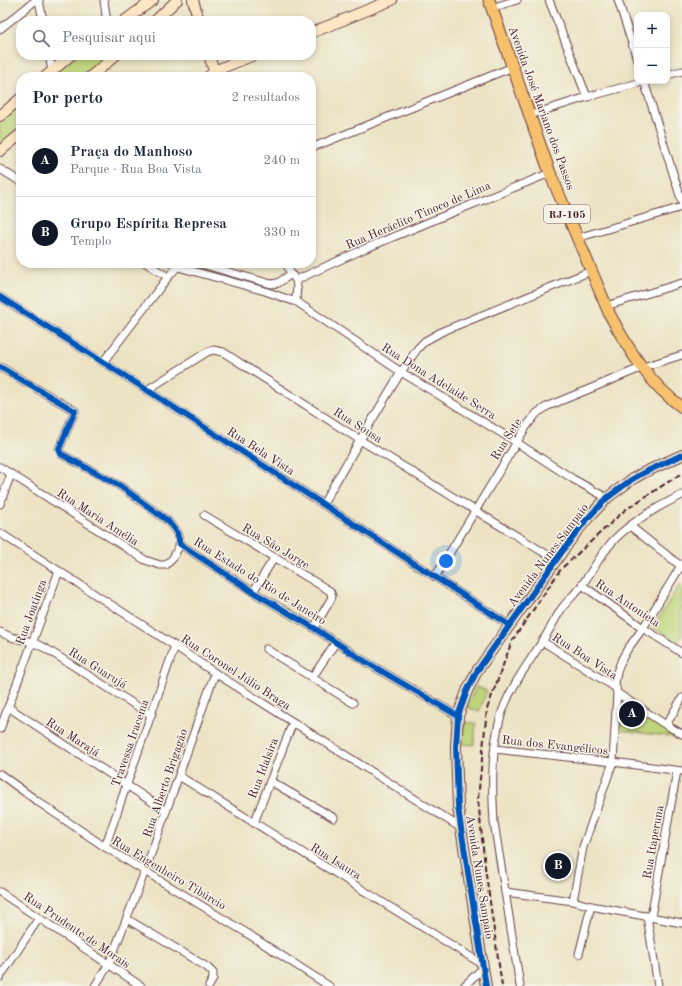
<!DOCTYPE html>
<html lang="pt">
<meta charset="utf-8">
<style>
:root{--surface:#fff;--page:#f6f6f7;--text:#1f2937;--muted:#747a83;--line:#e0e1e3;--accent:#111827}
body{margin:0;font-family:"Old Standard TT",serif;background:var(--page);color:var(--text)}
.controls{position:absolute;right:12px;top:12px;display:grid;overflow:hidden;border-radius:8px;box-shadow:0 2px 6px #0003}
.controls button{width:36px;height:36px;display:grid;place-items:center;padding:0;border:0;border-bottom:1px solid var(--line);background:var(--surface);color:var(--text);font:20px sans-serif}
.you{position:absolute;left:446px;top:561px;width:14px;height:14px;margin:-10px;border:3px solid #fff;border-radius:50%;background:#1a73e8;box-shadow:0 0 0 6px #1a73e833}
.badge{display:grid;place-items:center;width:26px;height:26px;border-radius:50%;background:var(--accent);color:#fff;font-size:13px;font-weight:700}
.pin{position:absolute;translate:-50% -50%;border:2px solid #fff;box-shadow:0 1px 4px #0006}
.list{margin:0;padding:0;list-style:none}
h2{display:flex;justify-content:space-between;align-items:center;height:52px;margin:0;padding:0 16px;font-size:17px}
h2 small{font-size:13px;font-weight:400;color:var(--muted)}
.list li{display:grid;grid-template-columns:26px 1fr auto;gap:12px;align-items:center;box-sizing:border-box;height:72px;padding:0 16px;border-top:1px solid var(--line)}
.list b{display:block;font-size:15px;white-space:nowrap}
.list p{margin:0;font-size:13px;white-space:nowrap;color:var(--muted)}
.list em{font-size:13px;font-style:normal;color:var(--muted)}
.icon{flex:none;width:22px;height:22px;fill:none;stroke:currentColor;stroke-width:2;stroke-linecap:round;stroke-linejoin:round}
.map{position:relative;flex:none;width:682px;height:986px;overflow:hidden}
.search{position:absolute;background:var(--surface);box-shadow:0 2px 6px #0003;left:16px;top:16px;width:300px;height:44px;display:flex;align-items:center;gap:10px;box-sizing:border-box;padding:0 14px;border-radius:16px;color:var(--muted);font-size:15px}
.panel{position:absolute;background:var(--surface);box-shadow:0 2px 6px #0003;left:16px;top:72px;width:300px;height:196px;border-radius:16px}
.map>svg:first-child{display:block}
.green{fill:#bed479;stroke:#847a52}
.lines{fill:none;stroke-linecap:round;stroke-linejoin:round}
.street-casing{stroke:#623c42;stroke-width:9}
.secondary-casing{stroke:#623c42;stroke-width:12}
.primary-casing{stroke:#623c42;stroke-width:13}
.street{stroke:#fff;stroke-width:7}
.secondary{stroke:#fce6c4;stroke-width:10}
.primary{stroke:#f7c06c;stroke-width:11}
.rail{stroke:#4a1f2b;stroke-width:2;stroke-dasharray:6 3;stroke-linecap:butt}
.cycleway-casing{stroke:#f7f3e8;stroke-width:8}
.cycleway{stroke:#0057b8;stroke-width:6}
.labels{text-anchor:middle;stroke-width:3;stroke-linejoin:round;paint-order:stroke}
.shield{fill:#f7f3e8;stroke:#7e5f64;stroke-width:1}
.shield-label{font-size:11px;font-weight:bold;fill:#4a1f2b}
.street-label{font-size:12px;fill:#4a1f2b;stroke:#f7f3e8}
</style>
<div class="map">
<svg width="682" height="986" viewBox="0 0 682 986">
<rect width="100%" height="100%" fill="#f7f3e8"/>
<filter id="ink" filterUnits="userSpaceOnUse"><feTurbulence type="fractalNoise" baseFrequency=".025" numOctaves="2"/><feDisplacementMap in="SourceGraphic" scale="8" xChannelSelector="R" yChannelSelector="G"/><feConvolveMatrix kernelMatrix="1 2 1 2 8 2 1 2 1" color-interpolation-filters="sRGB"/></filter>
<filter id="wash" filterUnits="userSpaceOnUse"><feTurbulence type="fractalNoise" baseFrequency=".012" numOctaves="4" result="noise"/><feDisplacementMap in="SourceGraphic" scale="16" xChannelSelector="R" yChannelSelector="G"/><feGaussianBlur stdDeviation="0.9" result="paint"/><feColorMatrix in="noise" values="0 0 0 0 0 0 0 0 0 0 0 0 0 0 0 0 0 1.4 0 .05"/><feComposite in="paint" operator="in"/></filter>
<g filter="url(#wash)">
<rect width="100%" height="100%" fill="#ece3c4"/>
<g class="green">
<polygon points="77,55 111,55 85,77 51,77"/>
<polygon points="21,102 21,131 0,149 0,120"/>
<polygon points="680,584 682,585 682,636 677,643 653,627"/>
<polygon points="476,686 487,691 479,712 467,707"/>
<polygon points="621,700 682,736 682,738 618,730"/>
<polygon points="464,722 476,723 474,745 462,744"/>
</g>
</g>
<g filter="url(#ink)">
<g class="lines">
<defs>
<g id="street">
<polyline points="39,0 43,21"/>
<polyline points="104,0 106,16 108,21"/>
<polyline points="549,0 587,97"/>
<polyline points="618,0 637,59"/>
<polyline points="491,8 517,0"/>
<polyline points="0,29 36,0"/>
<polyline points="49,55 52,71"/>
<polyline points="667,75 682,71"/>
<polyline points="205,77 214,71 216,77"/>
<polyline points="644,81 682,202"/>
<polyline points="530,115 587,97 646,81"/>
<polyline points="311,148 513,67"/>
<polyline points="0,169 21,182"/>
<polyline points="577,238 682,207"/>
<polyline points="146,263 168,277"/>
<polyline points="198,263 271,284 278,283 291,274"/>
<polyline points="286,263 291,274 296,280 297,287 296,298 297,302"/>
<polyline points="178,267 265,291 293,301 297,302 401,372 516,442 573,479 607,498"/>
<polyline points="296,280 364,249 446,215 550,173"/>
<polyline points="0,297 147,390 509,625"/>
<polyline points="606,306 682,283"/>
<polyline points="103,362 168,277 181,263"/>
<polyline points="0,367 75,411 59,449 61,454 120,486 168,521 177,533 180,544 253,592 314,628 361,659 458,716"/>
<polyline points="147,390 207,352 213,350 223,352 360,440 556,560"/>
<polyline points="0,467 145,560 160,565 166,565 173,558 180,544"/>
<polyline points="0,504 11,474"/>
<polyline points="323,504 360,440 401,372 418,348 425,341 443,331 591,271"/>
<polyline points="204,515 330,591 332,596 331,599 314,628"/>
<polyline points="630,526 682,567"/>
<polyline points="0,533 175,646 215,673 461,828"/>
<polyline points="435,577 526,427 537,413 548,406 643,367 682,355"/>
<polyline points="582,585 643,628 682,653"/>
<polyline points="253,592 274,558"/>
<polyline points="0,632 11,637 32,642 45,648 151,715"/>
<polyline points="542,641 616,688"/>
<polyline points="266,649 353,703"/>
<polyline points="312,678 336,642"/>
<polyline points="617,693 666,725 682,734"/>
<polyline points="8,707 166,811"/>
<polyline points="666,725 682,698"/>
<polyline points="0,729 59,571"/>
<polyline points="495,749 613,762 682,771"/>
<polyline points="0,774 37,801 105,847 245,932 329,986"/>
<polyline points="179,776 482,964"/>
<polyline points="270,781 334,818"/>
<polyline points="254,823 293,722"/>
<polyline points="105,847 175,646"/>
<polyline points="0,892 141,986"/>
<polyline points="505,892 573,901 591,906 682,923"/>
<polyline points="573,901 583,847 613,762 617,693 615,684 617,672 622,659 627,650 643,628 682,564"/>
<polyline points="647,916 658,986"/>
<polyline points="651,917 677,771"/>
<polyline points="127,919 207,967 213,973 213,979 209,986"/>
<polyline points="579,954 591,906"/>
<polyline points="0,977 39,918"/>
<polyline points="95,986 109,964 145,871 215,673"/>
<polyline points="464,986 483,968"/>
<path d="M520 986 494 822C492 788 491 752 500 719 507 692 527 665 542 642 549 631 555 619 562 608 568 600 576 593 582 585 595 567 604 548 620 534 638 518 661 505 682 495"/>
</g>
<g id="secondary">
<polyline points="193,0 199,21"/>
<polyline points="124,21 153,0"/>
<polyline points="155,21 177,0"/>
<polyline points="311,33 392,0"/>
<polyline points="209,55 214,71 254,55"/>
<polyline points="45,77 71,55"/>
<polyline points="90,77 116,55"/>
<polyline points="0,116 21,98"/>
<polyline points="0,151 21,134"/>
<polyline points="486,986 461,828 458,807 456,747 458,716 467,691 477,671 574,535 588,518 607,498 631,480 643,473 682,455"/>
</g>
<path id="primary" d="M489 0 550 173 610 315C628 349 650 385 682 407"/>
</defs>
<use href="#street" class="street-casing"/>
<use href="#secondary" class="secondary-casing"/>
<use href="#primary" class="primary-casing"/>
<use href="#street" class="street"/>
<use href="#secondary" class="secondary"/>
<use href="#primary" class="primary"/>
<polyline class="rail" points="502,986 485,867 478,799 487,709 512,641 561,569 625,510 682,473"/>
<defs>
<g id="cycleway">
<polyline points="0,297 147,390 509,625"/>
<polyline points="0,367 75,411 59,449 61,454 120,486 168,521 177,533 180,544 253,592 314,628 361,659 458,716"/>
<polyline points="486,986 461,828 458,807 456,747 458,716 467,691 477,671 574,535 588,518 607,498 631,480 643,473 682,455"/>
</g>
</defs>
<use href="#cycleway" class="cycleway-casing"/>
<use href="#cycleway" class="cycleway"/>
</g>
</g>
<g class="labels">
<rect class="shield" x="544" y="205" width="46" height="18" rx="3"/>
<g class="shield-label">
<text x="567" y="218">RJ-105</text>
</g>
<g class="street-label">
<text transform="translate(542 108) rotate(70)" y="4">Avenida José Mariano dos Passos</text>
<text transform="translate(418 215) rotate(-23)" y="4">Rua Heráclito Tinoco de Lima</text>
<text transform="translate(439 381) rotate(32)" y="4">Rua Dona Adelaide Serra</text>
<text transform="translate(358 425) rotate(32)" y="4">Rua Sousa</text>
<text transform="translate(506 439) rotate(-58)" y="4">Rua Sete</text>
<text transform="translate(261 451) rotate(33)" y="4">Rua Bela Vista</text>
<text transform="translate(98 517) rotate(33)" y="4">Rua Maria Amélia</text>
<text transform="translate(276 546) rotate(31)" y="4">Rua São Jorge</text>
<text transform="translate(548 555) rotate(-53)" y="4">Avenida Nunes Sampaio</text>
<text transform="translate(260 581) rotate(32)" y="4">Rua Estado do Rio de Janeiro</text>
<text transform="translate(628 603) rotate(34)" y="4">Rua Antonieta</text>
<text transform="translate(31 612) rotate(-70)" y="4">Rua Joatinga</text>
<text transform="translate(585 656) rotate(33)" y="4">Rua Boa Vista</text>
<text transform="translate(98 668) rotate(32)" y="4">Rua Guarujá</text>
<text transform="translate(236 672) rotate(33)" y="4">Rua Coronel Júlio Braga</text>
<text transform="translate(73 737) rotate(33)" y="4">Rua Marajá</text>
<text transform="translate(130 743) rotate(-71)" y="4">Travessa Iracema</text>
<text transform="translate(555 745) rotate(6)" y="4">Rua dos Evangélicos</text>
<text transform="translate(263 768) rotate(-69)" y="4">Rua Idalsira</text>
<text transform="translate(165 783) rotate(-71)" y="4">Rua Alberto Brigagão</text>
<text transform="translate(653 842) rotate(-80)" y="4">Rua Itaperuna</text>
<text transform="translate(336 861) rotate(32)" y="4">Rua Isaura</text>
<text transform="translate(169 873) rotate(31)" y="4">Rua Engenheiro Tibúrcio</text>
<text transform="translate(480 877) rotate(81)" y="4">Avenida Nunes Sampaio</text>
<text transform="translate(77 930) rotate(34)" y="4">Rua Prudente de Morais</text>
</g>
</g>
</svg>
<div class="controls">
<button>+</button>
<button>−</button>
</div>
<div class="you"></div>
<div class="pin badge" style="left:632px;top:714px">A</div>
<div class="pin badge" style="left:558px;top:866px">B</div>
<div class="search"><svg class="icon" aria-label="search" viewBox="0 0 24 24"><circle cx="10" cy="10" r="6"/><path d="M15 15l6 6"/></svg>Pesquisar aqui</div>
<section class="panel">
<h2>Por perto<small>2 resultados</small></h2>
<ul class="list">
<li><span class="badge">A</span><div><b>Praça do Manhoso</b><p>Parque · Rua Boa Vista</p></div><em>240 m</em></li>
<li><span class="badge">B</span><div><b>Grupo Espírita Represa</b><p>Templo</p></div><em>330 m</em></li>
</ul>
</section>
</div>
